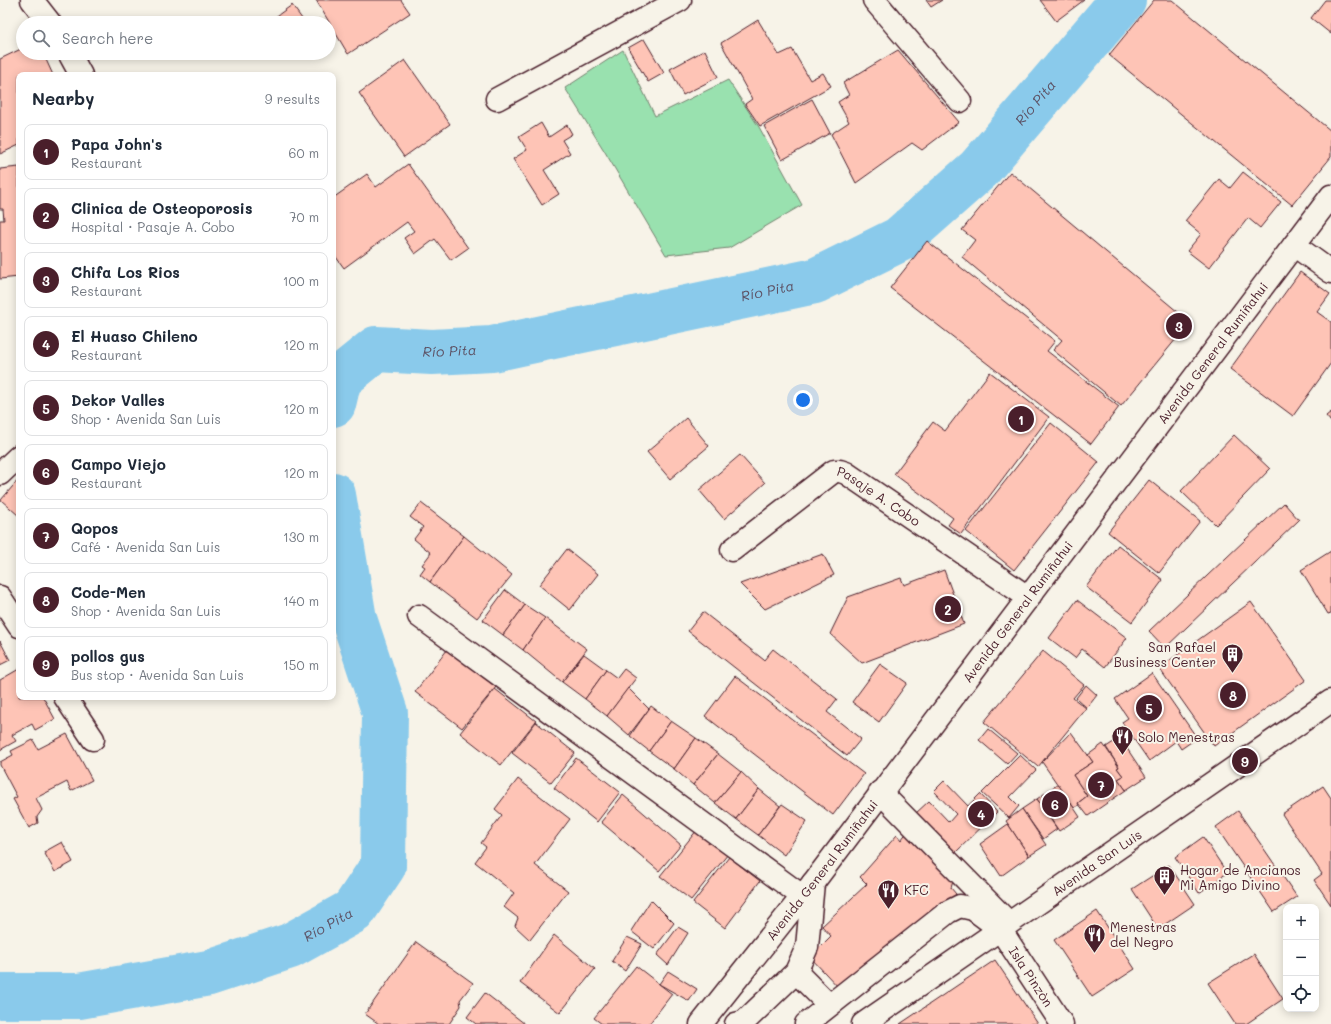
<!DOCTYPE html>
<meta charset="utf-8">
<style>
:root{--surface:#fff;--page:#f2f2f3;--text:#1f2937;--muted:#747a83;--line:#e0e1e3;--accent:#4a1f2b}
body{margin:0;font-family:Mali,sans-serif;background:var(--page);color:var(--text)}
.controls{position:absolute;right:12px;bottom:12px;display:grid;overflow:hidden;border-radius:8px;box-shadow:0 2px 10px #0003}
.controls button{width:36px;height:36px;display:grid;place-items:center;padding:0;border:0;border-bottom:1px solid var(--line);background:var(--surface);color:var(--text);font:20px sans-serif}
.you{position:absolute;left:803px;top:400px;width:14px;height:14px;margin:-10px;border:3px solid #fff;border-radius:50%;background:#1a73e8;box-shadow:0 0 0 6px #1a73e833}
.badge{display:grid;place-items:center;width:26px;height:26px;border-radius:50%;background:var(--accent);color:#fff;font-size:13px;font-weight:700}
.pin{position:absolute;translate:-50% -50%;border:2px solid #fff;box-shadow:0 1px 4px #0006}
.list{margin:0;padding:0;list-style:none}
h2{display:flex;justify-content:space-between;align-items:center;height:52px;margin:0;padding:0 16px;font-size:17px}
h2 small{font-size:13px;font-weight:400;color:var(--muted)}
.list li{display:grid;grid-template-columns:26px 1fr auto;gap:12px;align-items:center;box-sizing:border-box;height:56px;margin:0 8px 8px;padding:0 8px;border:1px solid var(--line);border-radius:8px}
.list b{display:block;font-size:15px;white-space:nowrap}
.list p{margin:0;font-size:13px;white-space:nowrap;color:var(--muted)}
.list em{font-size:13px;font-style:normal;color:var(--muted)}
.icon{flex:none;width:22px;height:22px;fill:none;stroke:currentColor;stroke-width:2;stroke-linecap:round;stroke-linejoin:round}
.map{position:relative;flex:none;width:1331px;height:1024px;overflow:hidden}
.search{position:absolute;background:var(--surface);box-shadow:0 2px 10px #0003;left:16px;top:16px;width:320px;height:44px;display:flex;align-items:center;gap:10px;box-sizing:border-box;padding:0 14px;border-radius:22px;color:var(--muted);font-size:15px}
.panel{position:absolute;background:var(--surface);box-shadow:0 2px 10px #0003;left:16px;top:72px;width:320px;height:628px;border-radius:8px}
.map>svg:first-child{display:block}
.green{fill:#99e1af;stroke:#72806d}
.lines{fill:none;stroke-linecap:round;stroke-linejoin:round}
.river{stroke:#8acaeb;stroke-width:46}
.building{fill:#fec4b6;stroke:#4a1f2b}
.minor-casing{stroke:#4a1f2b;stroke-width:25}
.highway-casing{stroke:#4a1f2b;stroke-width:25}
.minor{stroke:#f7f3e8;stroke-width:22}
.highway{stroke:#f7f3e8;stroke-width:22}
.labels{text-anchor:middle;stroke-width:4;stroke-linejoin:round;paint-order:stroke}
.street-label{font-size:13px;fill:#4a1f2b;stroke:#f7f3e8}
.poi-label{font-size:13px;fill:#4a1f2b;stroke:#f7f3e8;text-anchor:start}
.water-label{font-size:14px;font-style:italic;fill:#5d5265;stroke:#f7f3e8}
</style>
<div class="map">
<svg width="1331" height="1024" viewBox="0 0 1331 1024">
<rect width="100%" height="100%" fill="#f7f3e8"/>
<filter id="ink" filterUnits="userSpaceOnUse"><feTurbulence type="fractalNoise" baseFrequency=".025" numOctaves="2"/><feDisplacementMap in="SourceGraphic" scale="8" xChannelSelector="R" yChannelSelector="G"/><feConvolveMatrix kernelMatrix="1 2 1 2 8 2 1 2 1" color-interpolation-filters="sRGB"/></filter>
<g filter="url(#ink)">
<polygon class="green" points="623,50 655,116 728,80 759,127 802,205 729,248 666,255 605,152 565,88"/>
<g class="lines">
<g class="river">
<path id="s1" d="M333 404 339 379 376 349 432 352 492 349 534 340 815 281 900 239 979 169 1123 0"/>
<path id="s2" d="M0 996H79L209 973 290 946 353 911 383 866 385 713 354 619 333 495"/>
</g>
</g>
<g class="building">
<polygon points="316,0 401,0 410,13 348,54"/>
<polygon points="926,0 942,0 931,7"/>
<polygon points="1040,0 1084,0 1056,21"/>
<polygon points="1154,0 1172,0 1331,131 1331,157 1292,205 1109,55"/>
<polygon points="1325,0 1331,0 1331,34 1311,18"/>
<polygon points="292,5 305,23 267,23"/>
<polygon points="758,20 779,55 792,49 810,80 823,73 831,86 760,126 745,104 752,99 721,43"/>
<polygon points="644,39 664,73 648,82 628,48"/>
<polygon points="23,48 23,53 43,53 53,75 19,75 19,145 0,154 0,59"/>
<polygon points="705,50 718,77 683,95 670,69"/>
<polygon points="898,50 959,122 922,150 912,143 856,183 831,134 849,122 838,102 849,95 843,83"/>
<polygon points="405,60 450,124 404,157 359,93"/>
<polygon points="812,99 830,133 782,160 764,126"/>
<polygon points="541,123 549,137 567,125 572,134 562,140 570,153 544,170 559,194 542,205 513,159 527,150 519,137"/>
<polygon points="408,164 468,248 451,260 435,239 415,254 404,238 414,231 407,222 344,268 333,253 333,198 367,174 376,187"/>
<polygon points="19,167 19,277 0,279 0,220 4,220 3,209 0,209 0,169"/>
<polygon points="1010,172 1190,322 1121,406 1053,350 1062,340 962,257 975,240 962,230"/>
<polygon points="1243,172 1281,202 1260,228 1248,218 1209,268 1187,251 1201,234 1185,221 1219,179 1230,188"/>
<polygon points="927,241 1055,341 1047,351 1119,407 1091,444 890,288"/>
<polygon points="1300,272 1330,294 1317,312 1331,322 1331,363 1293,416 1230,369"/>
<polygon points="990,372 1049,417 961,534 948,525 953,518 894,474 933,422 945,431"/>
<polygon points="1331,412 1331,422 1326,416"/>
<polygon points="686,418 709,446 670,479 647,452"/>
<polygon points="1051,423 1099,462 1014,570 966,531"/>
<polygon points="1234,435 1270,469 1216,525 1181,491"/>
<polygon points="740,455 765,483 724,519 699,490"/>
<polygon points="19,479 19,516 1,500"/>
<polygon points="1149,480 1200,521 1159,573 1108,532"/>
<polygon points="421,503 464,536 430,582 420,574 425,567 422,565 431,553 414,539 423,527 410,517"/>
<polygon points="1284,503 1299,520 1165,648 1149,631"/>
<polygon points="464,536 512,575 477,618 430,582"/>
<polygon points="1118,545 1163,580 1132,622 1086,587"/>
<polygon points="567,549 598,574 570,610 539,585"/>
<polygon points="1331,551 1331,613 1328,614 1301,570"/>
<polygon points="823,554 834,575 765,609 740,584"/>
<polygon points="944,570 964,624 862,663 830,634 848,597 901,578 904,585"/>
<polygon points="505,590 525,605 503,635 483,620"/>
<polygon points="1077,600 1127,638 1105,667 1082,649 1075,658 1049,638"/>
<polygon points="1251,602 1306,680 1214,746 1159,668"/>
<polygon points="525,605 545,618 523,650 503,635"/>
<polygon points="703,612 764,660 773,649 837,699 827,712 861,739 847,756 688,631"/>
<polygon points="545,618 587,649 562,682 523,650"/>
<polygon points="0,641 10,660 0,665"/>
<polygon points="447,650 496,687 462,728 415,692"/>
<polygon points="1043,651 1084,685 1073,698 1086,708 1038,767 984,722"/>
<polygon points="584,654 606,670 585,699 562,682"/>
<polygon points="880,664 907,683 879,722 852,702"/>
<polygon points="19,669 19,697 43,697 55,719 35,730 32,724 12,735 16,741 0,750 0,680"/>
<polygon points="624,669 636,678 607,716 585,699 606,670 617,678"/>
<polygon points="1152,673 1197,738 1181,749 1176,741 1149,761 1122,722 1128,718 1115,699"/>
<polygon points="735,676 864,774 833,815 705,716"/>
<polygon points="1086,685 1097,695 1087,708 1076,698"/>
<polygon points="628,688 649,709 629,735 607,716"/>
<polygon points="495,689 536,721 501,765 460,733"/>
<polygon points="651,706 671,721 649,751 630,736"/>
<polygon points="671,721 696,738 674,769 649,751"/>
<polygon points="536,722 575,753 551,783 512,753"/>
<polygon points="988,729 1017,753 1007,764 979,740"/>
<polygon points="1071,732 1093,762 1073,775 1087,796 1078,803 1079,805 1074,808 1042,762"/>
<polygon points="67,734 92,780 71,791 67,782 36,798 42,810 37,817 38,823 29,828 13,799 17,797 0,765 0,762 13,755 11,751 33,740 38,749"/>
<polygon points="696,738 718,754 693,785 674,769"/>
<polygon points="1120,738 1146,777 1126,790 1118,779 1123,776 1117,768 1119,767 1106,747"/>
<polygon points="1103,744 1119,767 1117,768 1123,776 1118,779 1126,790 1088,816 1078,803 1087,796 1073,775 1093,762 1088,755"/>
<polygon points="718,754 741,772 715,803 693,785"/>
<polygon points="1020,755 1036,770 1010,797 1019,806 1009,818 982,793"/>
<polygon points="576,758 620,792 597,822 554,788"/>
<polygon points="741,772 759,789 736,819 715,803"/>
<polygon points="518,779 570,819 535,865 568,891 530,940 515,926 518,918 504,907 514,893 475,862 486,847 481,843 502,815 495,809"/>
<polygon points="944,781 968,806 980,794 997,812 954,854 915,814 929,801 949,822 956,814 934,791"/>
<polygon points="1058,784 1080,817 1059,831 1037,799"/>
<polygon points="1323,786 1331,798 1331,905 1314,880 1322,874 1282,814"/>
<polygon points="759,789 780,806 758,835 736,819"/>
<polygon points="623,795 681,845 659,871 601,822"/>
<polygon points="1037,799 1057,829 1043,839 1022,809"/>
<polygon points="782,804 807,821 784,855 758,835"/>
<polygon points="1022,809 1046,845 1029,856 1006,821"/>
<polygon points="1238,811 1297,897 1274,912 1216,827"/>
<polygon points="1008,824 1029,856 1001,876 980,844"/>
<polygon points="697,830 728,854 691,900 660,876"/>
<polygon points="908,831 953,881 951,888 956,894 881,965 873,957 840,989 810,957 831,936 822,926 867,884 860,877 897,835 901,840"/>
<polygon points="1203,837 1227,873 1199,893 1175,857"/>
<polygon points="62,842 73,862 55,872 44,852"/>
<polygon points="729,857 760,881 725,928 693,903"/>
<polygon points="1169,865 1195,904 1158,929 1132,889"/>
<polygon points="651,900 674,923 654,949 631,931"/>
<polygon points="1097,911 1135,969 1092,997 1054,940"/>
<polygon points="678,927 688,933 668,965 657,955"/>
<polygon points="554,935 595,969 560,1013 520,983"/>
<polygon points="627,937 642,944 625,971 612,961"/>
<polygon points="416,942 473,983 460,1000 461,1006 449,1024 379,1024 365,1014"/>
<polygon points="1254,954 1283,999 1246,1024 1235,1024 1208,983"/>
<polygon points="995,960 1038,1024 900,1024"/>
<polygon points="636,966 672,994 649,1024 602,1024 594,1018"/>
<polygon points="668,971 697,989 689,1001 659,984"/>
<polygon points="485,993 525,1024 476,1024 467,1017"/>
</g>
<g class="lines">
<defs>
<g id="minor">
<polyline points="32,0 50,23"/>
<polyline points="874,0 960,101"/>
<polyline points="69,53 81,75"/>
<polyline points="497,99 680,0"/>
<polyline points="1294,245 1331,272"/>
<polyline points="0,474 19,456"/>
<path id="s3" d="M732 550 834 471H840L846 473 1029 598"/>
<polyline points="0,597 19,626"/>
<polyline points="419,616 802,896"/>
<polyline points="65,697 93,739"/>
<polyline points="880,792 1003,917"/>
<polyline points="796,972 829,1005"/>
<polyline points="736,1024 744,1022 796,972 807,947 813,883"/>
<path id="s4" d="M806 1024 948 912 960 906 973 909 1000 929 1062 1024"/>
</g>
<g id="highway">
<path id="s5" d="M701 1024 813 883 1331 196"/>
<path id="s6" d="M863 1024 1331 701"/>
</g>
</defs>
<use href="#minor" class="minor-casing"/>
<use href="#highway" class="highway-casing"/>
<use href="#minor" class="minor"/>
<use href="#highway" class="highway"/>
</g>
</g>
<defs>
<symbol id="building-pin" viewBox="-11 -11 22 30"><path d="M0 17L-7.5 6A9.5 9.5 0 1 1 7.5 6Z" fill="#4a1f2b" stroke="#f7f3e8"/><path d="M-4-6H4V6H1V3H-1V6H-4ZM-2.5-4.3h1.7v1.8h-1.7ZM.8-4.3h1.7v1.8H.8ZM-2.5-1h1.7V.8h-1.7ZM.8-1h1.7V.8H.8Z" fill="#fff"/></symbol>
<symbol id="restaurant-pin" viewBox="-11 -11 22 30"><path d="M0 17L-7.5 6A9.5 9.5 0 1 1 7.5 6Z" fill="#4a1f2b" stroke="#f7f3e8"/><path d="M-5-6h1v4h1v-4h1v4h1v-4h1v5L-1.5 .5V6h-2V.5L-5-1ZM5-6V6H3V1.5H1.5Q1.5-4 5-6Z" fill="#fff"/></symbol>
</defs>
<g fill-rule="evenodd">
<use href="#building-pin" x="1220" y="642" width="25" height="34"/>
<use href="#restaurant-pin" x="1110" y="724" width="25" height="34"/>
<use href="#building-pin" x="1152" y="864" width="25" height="34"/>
<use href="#restaurant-pin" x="876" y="878" width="25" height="34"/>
<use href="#restaurant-pin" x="1082" y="922" width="25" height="34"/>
</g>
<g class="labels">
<g class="street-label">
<text dy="5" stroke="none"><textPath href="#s5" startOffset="844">Avenida General Rumiñahui</textPath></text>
<text dy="5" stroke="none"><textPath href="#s3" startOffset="181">Pasaje A. Cobo</textPath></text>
<text dy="5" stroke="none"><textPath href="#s5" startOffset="520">Avenida General Rumiñahui</textPath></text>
<text dy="5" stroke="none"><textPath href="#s6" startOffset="284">Avenida San Luis</textPath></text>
<text dy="5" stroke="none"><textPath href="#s5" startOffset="196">Avenida General Rumiñahui</textPath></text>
<text dy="5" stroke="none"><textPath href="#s4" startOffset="298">Isla Pinzòn</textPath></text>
</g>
<g class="poi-label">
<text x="1216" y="652" text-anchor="end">San Rafael<tspan x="1216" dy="15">Business Center</tspan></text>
<text x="1138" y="742">Solo Menestras</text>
<text x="1180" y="875">Hogar de Ancianos<tspan x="1180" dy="15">Mi Amigo Divino</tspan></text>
<text x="904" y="895">KFC</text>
<text x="1110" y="932">Menestras<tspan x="1110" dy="15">del Negro</tspan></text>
</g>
<g class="water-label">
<text dy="5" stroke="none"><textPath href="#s1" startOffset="807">Río Pita</textPath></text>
<text dy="5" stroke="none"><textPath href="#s1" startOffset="471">Río Pita</textPath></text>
<text dy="5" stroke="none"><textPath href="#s1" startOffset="147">Río Pita</textPath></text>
<text dy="5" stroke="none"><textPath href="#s2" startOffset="340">Río Pita</textPath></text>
</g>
</g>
</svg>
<div class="controls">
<button>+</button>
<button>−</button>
<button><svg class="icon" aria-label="locate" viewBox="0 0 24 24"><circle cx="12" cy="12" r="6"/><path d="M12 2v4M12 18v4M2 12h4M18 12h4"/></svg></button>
</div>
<div class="you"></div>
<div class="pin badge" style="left:1021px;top:419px">1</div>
<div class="pin badge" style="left:948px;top:609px">2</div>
<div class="pin badge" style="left:1179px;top:326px">3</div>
<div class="pin badge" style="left:981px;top:814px">4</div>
<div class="pin badge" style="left:1149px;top:708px">5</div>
<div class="pin badge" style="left:1055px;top:804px">6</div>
<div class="pin badge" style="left:1101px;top:785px">7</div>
<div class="pin badge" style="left:1233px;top:695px">8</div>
<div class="pin badge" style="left:1245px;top:761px">9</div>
<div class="search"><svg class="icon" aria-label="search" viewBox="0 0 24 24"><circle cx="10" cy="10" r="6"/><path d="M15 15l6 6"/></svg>Search here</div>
<section class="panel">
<h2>Nearby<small>9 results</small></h2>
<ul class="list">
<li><span class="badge">1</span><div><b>Papa John's</b><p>Restaurant</p></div><em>60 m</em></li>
<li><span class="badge">2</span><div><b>Clinica de Osteoporosis</b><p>Hospital · Pasaje A. Cobo</p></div><em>70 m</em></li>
<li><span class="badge">3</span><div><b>Chifa Los Rios</b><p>Restaurant</p></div><em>100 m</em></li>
<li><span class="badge">4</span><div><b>El Huaso Chileno</b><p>Restaurant</p></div><em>120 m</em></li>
<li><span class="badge">5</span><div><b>Dekor Valles</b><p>Shop · Avenida San Luis</p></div><em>120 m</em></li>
<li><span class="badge">6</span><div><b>Campo Viejo</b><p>Restaurant</p></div><em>120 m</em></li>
<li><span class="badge">7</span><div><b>Qopos</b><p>Café · Avenida San Luis</p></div><em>130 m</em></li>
<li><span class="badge">8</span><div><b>Code-Men</b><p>Shop · Avenida San Luis</p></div><em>140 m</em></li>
<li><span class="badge">9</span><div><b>pollos gus</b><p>Bus stop · Avenida San Luis</p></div><em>150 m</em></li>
</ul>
</section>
</div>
